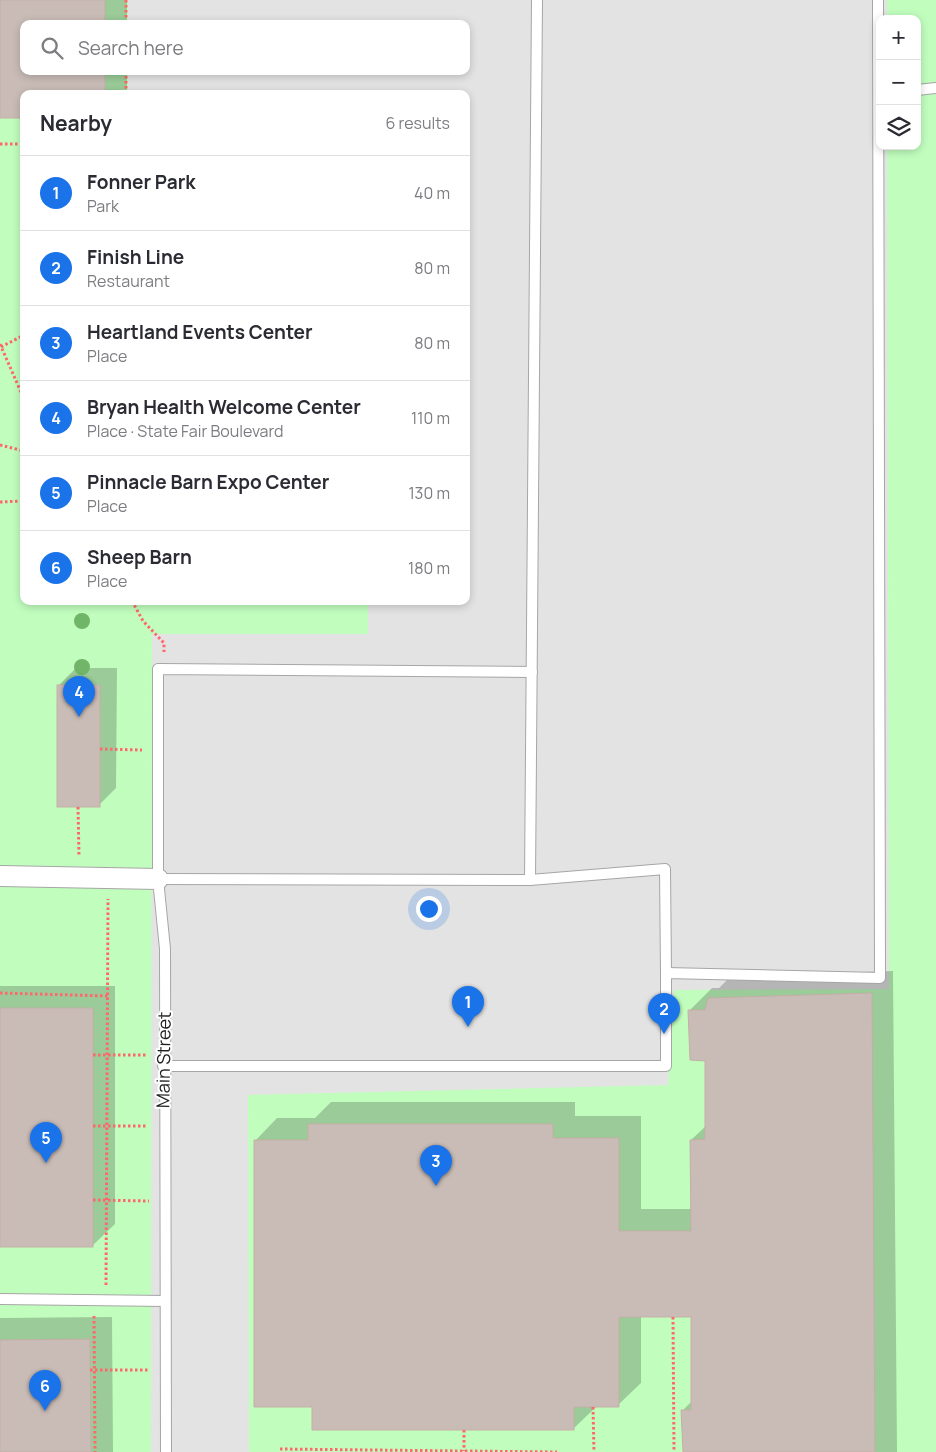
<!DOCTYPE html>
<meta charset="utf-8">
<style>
:root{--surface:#fff;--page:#f2f2f3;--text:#2b2b33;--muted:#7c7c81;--line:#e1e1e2;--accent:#1a73e8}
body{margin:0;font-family:Manrope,sans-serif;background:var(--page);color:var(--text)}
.controls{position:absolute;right:15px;top:15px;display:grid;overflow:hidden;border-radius:10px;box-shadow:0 2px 8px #0003}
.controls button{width:45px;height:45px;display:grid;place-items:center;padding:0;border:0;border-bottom:1px solid var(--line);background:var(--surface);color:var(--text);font:25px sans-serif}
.you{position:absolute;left:428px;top:908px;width:18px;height:18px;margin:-12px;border:4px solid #fff;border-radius:50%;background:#1a73e8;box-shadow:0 0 0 8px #1a73e833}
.badge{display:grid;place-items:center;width:32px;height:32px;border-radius:50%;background:var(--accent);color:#fff;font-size:16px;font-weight:700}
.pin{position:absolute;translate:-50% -41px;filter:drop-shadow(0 1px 2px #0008)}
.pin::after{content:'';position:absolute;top:26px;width:18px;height:15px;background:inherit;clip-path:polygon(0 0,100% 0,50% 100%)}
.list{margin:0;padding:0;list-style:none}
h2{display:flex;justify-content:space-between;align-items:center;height:65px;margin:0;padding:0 20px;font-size:21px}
h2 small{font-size:16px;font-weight:400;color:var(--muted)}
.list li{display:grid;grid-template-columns:32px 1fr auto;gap:15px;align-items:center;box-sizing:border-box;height:75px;padding:0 20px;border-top:1px solid var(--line)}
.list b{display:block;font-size:19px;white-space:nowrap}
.list p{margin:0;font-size:16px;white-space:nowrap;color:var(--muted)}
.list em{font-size:16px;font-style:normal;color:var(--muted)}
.icon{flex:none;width:28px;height:28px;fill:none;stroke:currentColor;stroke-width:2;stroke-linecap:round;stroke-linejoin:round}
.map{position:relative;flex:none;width:936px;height:1452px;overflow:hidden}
.search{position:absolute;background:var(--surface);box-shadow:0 2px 8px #0003;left:20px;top:20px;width:450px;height:55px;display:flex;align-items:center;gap:12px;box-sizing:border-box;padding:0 18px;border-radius:10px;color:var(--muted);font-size:19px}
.panel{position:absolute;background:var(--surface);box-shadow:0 2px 8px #0003;left:20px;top:90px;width:450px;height:515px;border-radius:10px}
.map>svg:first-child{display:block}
.park{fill:#c1febe;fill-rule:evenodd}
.parking{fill:#e3e3e3}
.shadow{fill:#0003}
.building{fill:#c9bcb7;stroke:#c4afa5}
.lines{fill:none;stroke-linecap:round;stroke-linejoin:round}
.lane-casing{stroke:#a6a6a6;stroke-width:12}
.street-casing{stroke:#a6a6a6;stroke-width:22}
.path{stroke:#ff676c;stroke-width:3;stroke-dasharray:2.5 2.5;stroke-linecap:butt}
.lane{stroke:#fff;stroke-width:10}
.street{stroke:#fff;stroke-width:20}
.tree{fill:#71b568}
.labels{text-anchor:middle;stroke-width:4;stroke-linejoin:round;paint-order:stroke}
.street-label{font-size:18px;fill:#1f1f1f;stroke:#fff}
</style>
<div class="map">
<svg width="936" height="1452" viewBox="0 0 936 1452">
<rect width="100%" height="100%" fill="#f1ebe4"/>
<path class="park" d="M0 0H936V1452H0ZM880 19H917V146H880ZM24 24H466V71H24ZM24 94H466V601H24Z"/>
<polygon class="parking" points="128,0 887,0 887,19 880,19 880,146 887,146 889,989 674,990 668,1085 248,1095 249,1452 151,1452 152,634 368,634 368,601 466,601 466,94 128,94 128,71 466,71 466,24 128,24"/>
<g class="shadow">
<polygon points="0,0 127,0 127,24 24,24 24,71 127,71 127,94 24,94 0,116"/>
<polygon points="76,668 117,668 116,788 99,805 59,685"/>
<polygon points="893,971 897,1452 684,1452 682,1411 692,1401 692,1316 641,1316 641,1383 618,1405 596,1407 573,1429 314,1405 255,1141 277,1118 315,1118 331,1102 575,1102 575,1116 641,1116 641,1209 692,1209 691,1140 707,1125 706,1060 690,1010 712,988 719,988 731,976"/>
<polygon points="0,986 115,986 115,1224 92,1246 0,1246"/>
<polygon points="112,1317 113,1452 0,1452 0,1318"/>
</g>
<g class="building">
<polygon points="0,0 105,0 105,24 24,24 24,71 105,71 105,94 24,94 24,118 0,118"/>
<rect x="57" y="685" width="43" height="122"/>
<polygon points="872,993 875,1452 683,1452 681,1410 691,1410 691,1317 619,1317 619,1407 574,1407 574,1430 312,1430 312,1407 254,1407 254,1140 308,1140 308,1124 553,1124 553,1138 619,1138 619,1231 691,1231 690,1140 705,1139 705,1061 690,1060 688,1010 705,1010 708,998"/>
<rect x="0" y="1008" width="93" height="239"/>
<polygon points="90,1339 91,1452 0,1452 0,1340"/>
</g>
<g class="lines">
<defs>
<g id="lane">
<polyline points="917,90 936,88"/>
<polyline points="158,879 530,880 665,869 666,973"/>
<polyline points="530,880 537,0"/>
<polyline points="163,1066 666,1066 666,973 880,978 878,0"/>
<polyline points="0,1299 165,1301"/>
<polyline points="166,1452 165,949 158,879 158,669 532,672"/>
</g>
<polyline id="street" points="0,876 158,879"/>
</defs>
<use href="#lane" class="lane-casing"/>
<use href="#street" class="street-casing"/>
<g class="path">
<polyline points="126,0 126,24"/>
<polyline points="126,71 126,94"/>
<polyline points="0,144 24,144"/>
<polyline points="0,344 24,399"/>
<polyline points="1,347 24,335"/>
<polyline points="0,445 24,451"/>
<polyline points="0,502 24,501"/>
<polyline points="132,601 143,621 164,643 164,652"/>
<polyline points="100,749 142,750"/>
<polyline points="78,807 79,857"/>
<polyline points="0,993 108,996"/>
<polyline points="93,1055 148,1055"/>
<polyline points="93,1126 148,1126"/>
<polyline points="93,1200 149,1201"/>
<polyline points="106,1285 108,899"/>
<polyline points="94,1316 95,1452"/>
<polyline points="673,1317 674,1452"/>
<polyline points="90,1370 150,1370"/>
<polyline points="593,1407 594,1452"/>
<polyline points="464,1430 464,1451"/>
<polyline points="280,1449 557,1452"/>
</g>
<use href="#lane" class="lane"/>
<use href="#street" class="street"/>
</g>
<g class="tree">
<circle cx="82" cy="621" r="8"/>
<circle cx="82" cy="667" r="8"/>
</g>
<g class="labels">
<g class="street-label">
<text transform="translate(164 1060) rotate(-89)" y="6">Main Street</text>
</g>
</g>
</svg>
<div class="controls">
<button>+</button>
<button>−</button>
<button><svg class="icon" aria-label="layers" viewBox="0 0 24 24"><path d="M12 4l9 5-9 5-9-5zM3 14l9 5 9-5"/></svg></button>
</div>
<div class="you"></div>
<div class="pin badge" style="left:468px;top:1027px">1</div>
<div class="pin badge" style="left:664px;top:1034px">2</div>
<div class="pin badge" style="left:436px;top:1186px">3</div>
<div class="pin badge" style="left:79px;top:717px">4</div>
<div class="pin badge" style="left:46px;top:1163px">5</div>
<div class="pin badge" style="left:45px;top:1411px">6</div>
<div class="search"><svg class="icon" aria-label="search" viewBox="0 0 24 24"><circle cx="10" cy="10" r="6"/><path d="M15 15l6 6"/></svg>Search here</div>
<section class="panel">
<h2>Nearby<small>6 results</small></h2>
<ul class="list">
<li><span class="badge">1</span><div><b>Fonner Park</b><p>Park</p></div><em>40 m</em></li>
<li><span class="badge">2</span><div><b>Finish Line</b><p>Restaurant</p></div><em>80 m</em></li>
<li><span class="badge">3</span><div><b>Heartland Events Center</b><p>Place</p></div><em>80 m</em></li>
<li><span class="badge">4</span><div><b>Bryan Health Welcome Center</b><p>Place · State Fair Boulevard</p></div><em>110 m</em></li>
<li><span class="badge">5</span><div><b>Pinnacle Barn Expo Center</b><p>Place</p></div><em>130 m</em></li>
<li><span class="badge">6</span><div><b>Sheep Barn</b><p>Place</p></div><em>180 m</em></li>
</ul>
</section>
</div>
